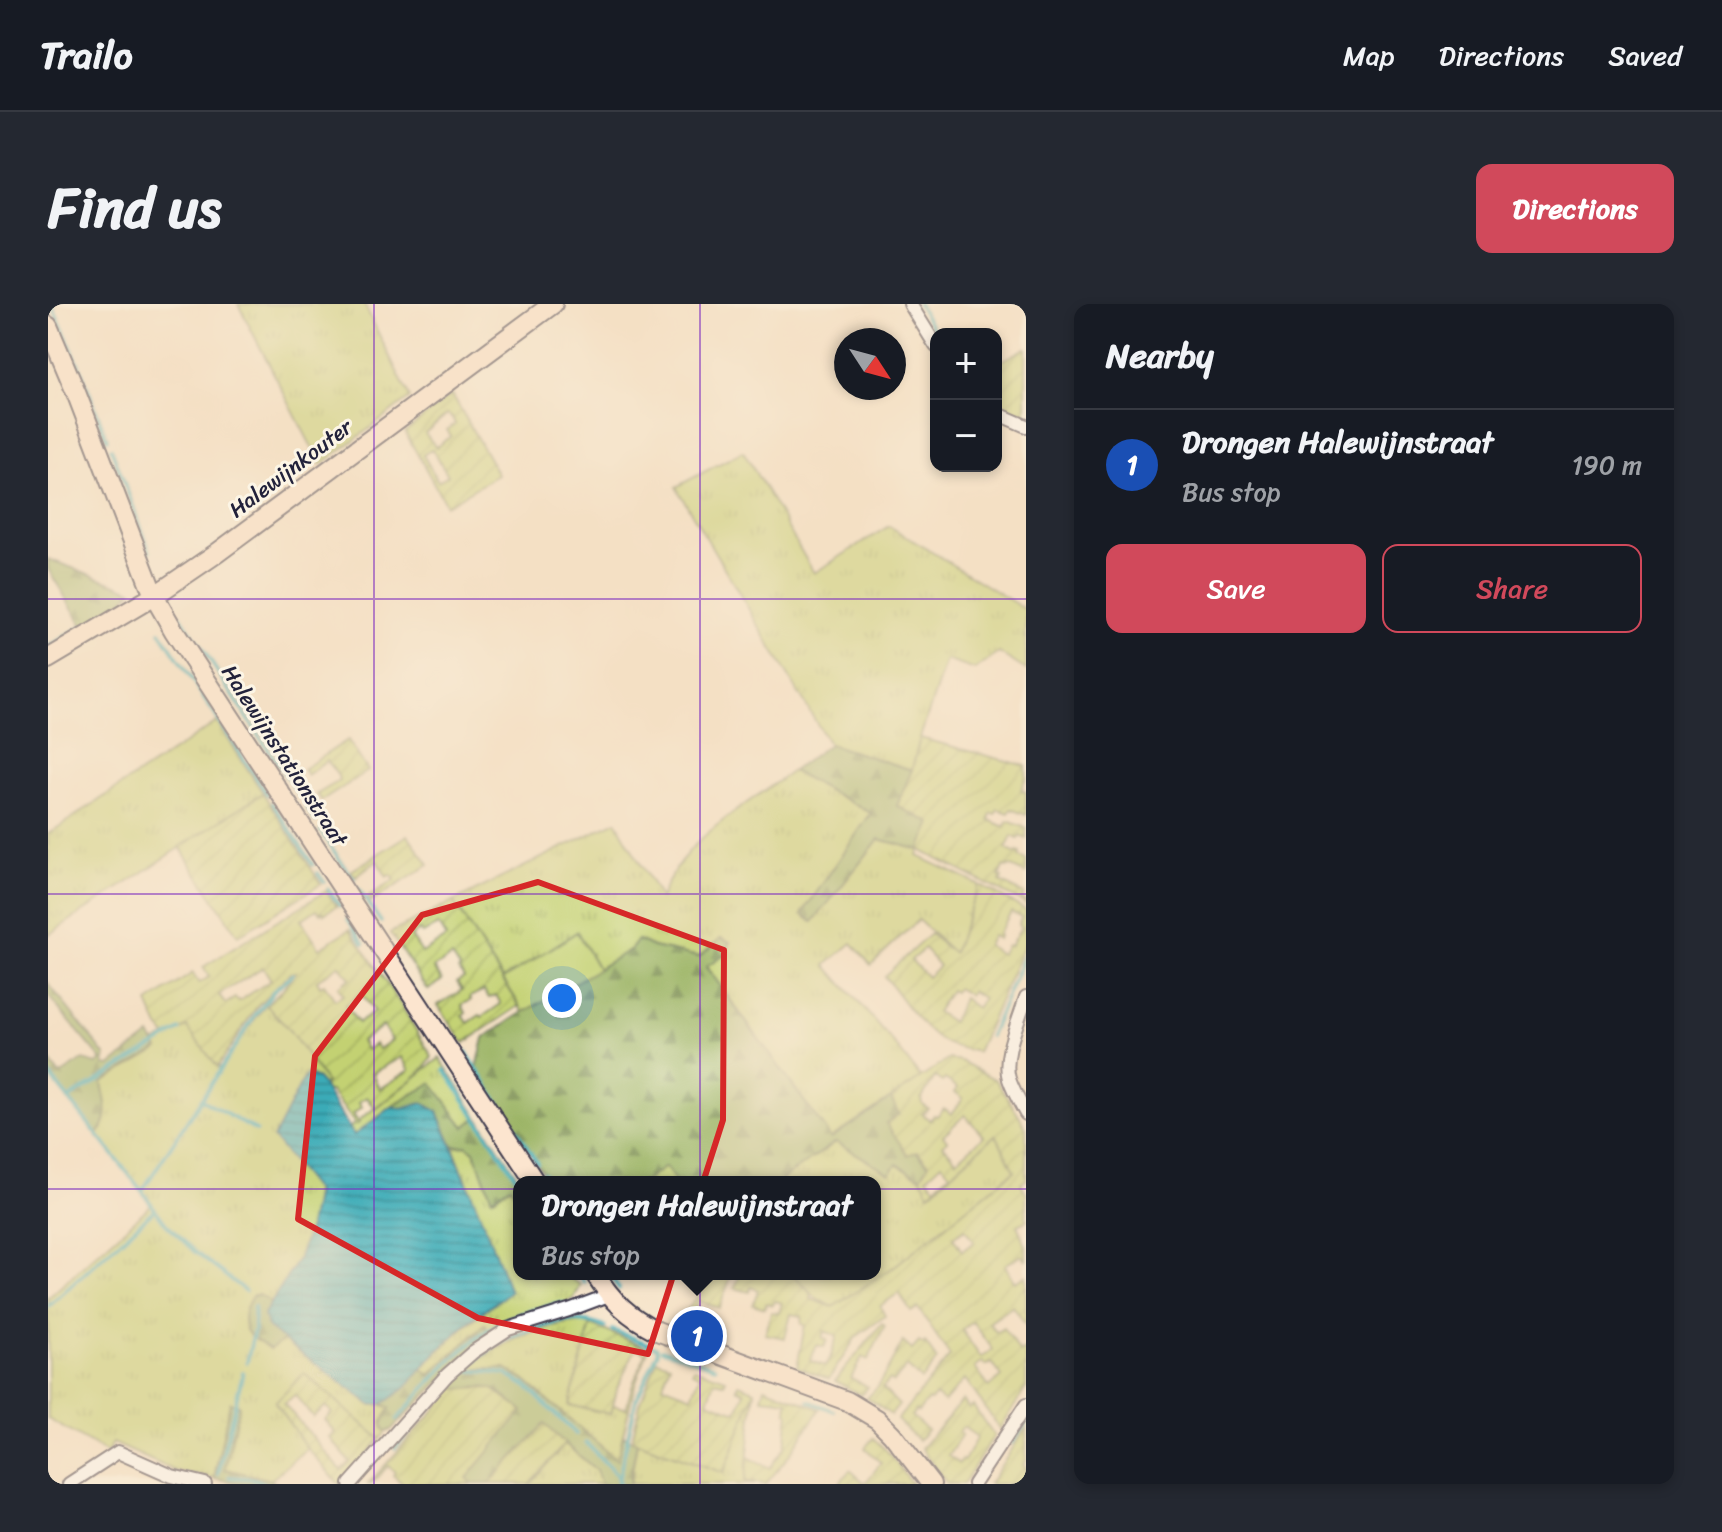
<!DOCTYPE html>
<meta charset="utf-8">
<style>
:root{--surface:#171b24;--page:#242831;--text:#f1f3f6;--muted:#9ea1a6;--line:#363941;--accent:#d1495b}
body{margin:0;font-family:Sriracha,sans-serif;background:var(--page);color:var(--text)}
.controls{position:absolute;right:24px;top:24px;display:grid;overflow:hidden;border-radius:16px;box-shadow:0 4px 12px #0003}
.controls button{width:72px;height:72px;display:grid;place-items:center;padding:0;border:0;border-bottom:2px solid var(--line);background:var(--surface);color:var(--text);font:40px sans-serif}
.compass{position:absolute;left:786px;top:24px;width:72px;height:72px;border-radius:50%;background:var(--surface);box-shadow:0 4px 12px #0003;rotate:126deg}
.you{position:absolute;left:514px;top:694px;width:28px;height:28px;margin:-20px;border:6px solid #fff;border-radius:50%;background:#1a73e8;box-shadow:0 0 0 12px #1a73e833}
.badge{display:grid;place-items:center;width:52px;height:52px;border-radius:50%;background:var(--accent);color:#fff;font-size:26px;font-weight:700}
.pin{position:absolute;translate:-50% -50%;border:4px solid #fff;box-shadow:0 2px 8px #0006}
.popup{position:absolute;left:465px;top:872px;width:368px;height:104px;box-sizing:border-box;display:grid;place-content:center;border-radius:16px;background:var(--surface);filter:drop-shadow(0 2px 6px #0005);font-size:26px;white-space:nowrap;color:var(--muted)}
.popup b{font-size:30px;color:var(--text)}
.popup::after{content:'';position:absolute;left:50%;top:100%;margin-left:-16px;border:16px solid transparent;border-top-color:var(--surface)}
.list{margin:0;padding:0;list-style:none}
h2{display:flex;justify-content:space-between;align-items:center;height:104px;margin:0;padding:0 32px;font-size:34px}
h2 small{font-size:26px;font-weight:400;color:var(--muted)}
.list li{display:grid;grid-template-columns:52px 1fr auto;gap:24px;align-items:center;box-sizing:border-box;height:112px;padding:0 32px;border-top:2px solid var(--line)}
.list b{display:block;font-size:30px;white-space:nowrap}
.list p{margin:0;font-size:26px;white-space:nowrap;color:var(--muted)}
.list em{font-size:26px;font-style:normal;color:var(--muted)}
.actions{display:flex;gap:16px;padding:24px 32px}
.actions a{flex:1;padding:18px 0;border:2px solid var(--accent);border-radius:16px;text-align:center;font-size:28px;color:var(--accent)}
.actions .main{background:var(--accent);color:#fff}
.map{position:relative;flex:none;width:978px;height:1180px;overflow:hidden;border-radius:16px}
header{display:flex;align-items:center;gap:48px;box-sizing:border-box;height:112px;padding:0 40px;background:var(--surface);border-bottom:2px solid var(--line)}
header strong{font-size:38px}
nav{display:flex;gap:44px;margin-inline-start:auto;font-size:28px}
.intro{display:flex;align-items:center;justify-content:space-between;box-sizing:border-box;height:192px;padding:0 48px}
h1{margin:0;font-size:56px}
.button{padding:20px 36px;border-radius:16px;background:var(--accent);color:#fff;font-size:28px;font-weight:700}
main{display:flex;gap:48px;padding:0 48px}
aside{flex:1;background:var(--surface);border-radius:16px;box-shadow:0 4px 12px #0003}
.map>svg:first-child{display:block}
.grass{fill:url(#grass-tufts);stroke:#727a56;stroke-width:2}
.forest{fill:url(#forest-firs);stroke:#5e6a50;stroke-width:2}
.garden{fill:url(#garden-furrows);stroke:#727a56;stroke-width:2;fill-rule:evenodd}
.pitch{fill:#c3d172;stroke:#727a56;stroke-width:2}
.water{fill:url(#water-rules);stroke:#2e6679;stroke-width:2}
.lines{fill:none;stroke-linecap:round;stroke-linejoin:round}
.stream{stroke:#3babb7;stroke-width:4}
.street-casing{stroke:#423e50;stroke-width:16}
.secondary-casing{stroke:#423e50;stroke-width:22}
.street{stroke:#fff;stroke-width:12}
.secondary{stroke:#fce5cf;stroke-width:18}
.marked{fill:none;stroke:#d62828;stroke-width:6;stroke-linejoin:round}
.grid{fill:none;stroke:#7b2cbf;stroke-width:2;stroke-opacity:0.55}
.labels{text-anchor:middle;stroke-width:6;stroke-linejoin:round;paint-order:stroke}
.street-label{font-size:22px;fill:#22223b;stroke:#fcf5e5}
</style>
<header>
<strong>Trailo</strong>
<nav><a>Map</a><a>Directions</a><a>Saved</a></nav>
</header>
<div class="intro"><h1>Find us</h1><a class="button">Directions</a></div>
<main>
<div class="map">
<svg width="978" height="1180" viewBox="0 0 978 1180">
<defs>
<pattern id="grass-tufts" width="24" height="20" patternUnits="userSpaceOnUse" patternTransform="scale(2)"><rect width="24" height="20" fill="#c3d172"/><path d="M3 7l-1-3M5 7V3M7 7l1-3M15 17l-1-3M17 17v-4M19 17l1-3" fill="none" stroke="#a7b364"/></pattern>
<pattern id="forest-firs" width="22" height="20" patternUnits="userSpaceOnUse" patternTransform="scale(2)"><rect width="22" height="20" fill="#9ab364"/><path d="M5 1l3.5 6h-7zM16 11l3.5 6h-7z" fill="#7d9154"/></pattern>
<pattern id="garden-furrows" width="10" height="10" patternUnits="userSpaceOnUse" patternTransform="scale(2)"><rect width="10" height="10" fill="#c3d172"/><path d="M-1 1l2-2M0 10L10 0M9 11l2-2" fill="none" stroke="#a7b364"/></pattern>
<pattern id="water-rules" width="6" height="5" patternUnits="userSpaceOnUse" patternTransform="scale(2)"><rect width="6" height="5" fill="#3babb7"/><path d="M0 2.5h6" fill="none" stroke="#318b96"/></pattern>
</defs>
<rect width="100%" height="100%" fill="#fcf5e5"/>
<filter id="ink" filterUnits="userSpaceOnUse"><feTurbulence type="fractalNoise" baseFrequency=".0125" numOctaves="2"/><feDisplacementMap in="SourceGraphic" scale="16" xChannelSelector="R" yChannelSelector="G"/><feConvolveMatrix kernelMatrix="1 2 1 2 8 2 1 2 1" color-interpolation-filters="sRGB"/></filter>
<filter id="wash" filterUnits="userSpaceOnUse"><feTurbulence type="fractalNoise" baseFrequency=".006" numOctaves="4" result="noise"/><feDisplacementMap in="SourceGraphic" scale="32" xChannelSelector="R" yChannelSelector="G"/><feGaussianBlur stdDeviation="1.8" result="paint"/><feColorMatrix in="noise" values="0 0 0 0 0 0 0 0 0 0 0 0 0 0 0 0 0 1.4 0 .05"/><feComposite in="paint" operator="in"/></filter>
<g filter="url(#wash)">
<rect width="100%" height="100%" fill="#f4e0c4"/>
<g class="grass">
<polygon points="190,0 316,0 362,94 273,161"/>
<polygon points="695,147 766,269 841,222 978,306 978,366 951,349 927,366 898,356 872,434 864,466 781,440 628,183"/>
<polygon points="169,418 215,489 0,631 0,530"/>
<path d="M744 467 823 509 754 610 765 618 831 535 872 546 870 552 931 581 905 649 870 616 823 661 804 639 778 661 849 743 873 774 783 834 658 662 678 650 682 638 673 634 651 653 605 643 590 636 584 645 550 665 529 628 455 675 405 598 568 517 612 594C620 577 630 559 643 545 672 515 710 492 744 467Z"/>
<path d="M218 700 242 727 279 779 275 782 269 775C269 834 275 896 252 952 245 968 233 984 223 999L211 991H205C198 1001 192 1017 200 1029 204 1035 215 1040 222 1045L237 1036 323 1101 334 1100 342 1104 334 1120 335 1125 338 1128 332 1135 256 1070 227 1099 259 1144 223 1176 177 1165 191 1101 182 1099 166 1174 127 1167 65 1139 59 1149 0 1115V994L104 900 49 831 55 824 54 778 110 746 106 739 139 722 171 765Z"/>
<polygon points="392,754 430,813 417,823 384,780 345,802 306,831 301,824"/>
<polygon points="948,830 966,867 843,965 785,1003 768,994 745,970 827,970 827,878 730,878 788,838 842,869 849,860 873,873 882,889"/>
<path d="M419 841 426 847 444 894H446L462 882 471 895V970H521L524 975 533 981 526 994 517 999 488 1006 469 1014 440 1031 437 1021 382 1071 374 1065C400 1035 429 1011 462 988L405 842Z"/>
<path d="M535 1018 543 1021 521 1101 563 1110 565 1101 581 1105 569 1156 476 1076 458 1065H416C456 1039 486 1023 535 1018Z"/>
<polygon points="707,1086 697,1177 707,1180 582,1180 589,1138 676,1169"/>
<polygon points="517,1140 548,1166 553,1180 481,1180"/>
</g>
<g class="forest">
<polygon points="0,255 85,286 74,298 37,325 0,265"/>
<polygon points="781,440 864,466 849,502 884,519 872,546 831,535 765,618 754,610 823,509 744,467"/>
<polygon points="673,634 682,638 678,650 658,663 783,834 843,794 851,810 838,819 881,860 873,873 849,860 842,869 788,838 730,878 628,878 617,863 596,878 501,878 428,768 436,734 476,708 583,645 590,636 605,643 651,653"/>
<path d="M0 679 58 752 56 761 62 762 102 731 111 745 54 778C57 799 65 813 49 831L0 768V755L12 771 35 756 49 760 54 756 0 692Z"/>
<polygon points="384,779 417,823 430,813 473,878 471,878 471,895 462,882 444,894 426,847 418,841 405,842 390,808 375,799 354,805 345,802"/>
<path d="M205 991H211L223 999 216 1011 220 1024 237 1036 222 1045C216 1041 204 1035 200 1029 192 1017 198 1001 205 991Z"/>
<polygon points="437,1020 440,1031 343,1126 338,1128 335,1125 334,1120 342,1104 334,1100 356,1085 374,1065 382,1071"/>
<path d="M416 1065H458L476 1076 569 1156 575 1131 589 1138 581 1180H553L548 1166 496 1121 441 1180H425L418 1174 474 1107C465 1100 452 1086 441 1084 424 1081 409 1091 395 1079Z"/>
<polygon points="182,1098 191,1101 177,1165 223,1176 229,1180 196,1180 166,1174"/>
</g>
<g class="garden">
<polygon points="978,44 978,117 948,104 948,60"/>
<path d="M404 90 450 171 398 201 357 128ZM399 110 404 113 407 120 399 126 403 132 388 143 377 129ZM384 145 400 171 390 177 375 151Z"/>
<polygon points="872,434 978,462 978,474 973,486 978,488 978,511 963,505 961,509 950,505 947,510 943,509 941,516 957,523 960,517 978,524 978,535 972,532 970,535 964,532 958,545 968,550 969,548 972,549 971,553 978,556 978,570 961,562 959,564 955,563 951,572 954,574 952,578 976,590 974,595 978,597 978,600 872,546 884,519 849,502 864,466"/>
<polygon points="300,436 320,467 274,497 269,490 291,477 290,472 279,457 259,471 255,465"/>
<polygon points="215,489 273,580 190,632 132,543"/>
<polygon points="360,531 381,561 323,598 320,593 347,576 343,571 339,573 329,557 308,573 303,567"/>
<path d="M931 581 978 606V637L929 748C917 745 903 743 892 736 874 726 850 689 836 672L882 630 905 649ZM963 608 974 613 970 621 973 623 962 642 959 641 953 650 939 641 944 632 950 635 951 632 950 630ZM876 645 891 662 879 673 863 656ZM909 684 921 691 923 687 935 694 928 704 915 694 904 718 888 708 902 686 906 688Z"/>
<path d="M278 587 289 602 276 610 275 607 272 609 269 605 253 616 272 644 302 625 352 699 384 753 374 768 328 805 319 793 311 798 314 803 305 810 311 819 308 821 283 787 278 788 275 782 278 779 242 727 218 700 233 687 248 668 242 669 210 701 169 763 139 723 119 733 111 724 100 699 145 669 151 679 161 673 155 663ZM291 661 302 674 290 683 295 691 287 696 276 680 272 682 269 676ZM215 663 223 676 191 697 187 694 177 700 171 691ZM313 690 326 708 310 719 297 701ZM335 722 344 736 331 745 327 740 319 746 313 737ZM354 753 362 766 332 785 325 769Z"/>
<path d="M405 598 472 702 416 739 390 701 414 686 409 678 416 674 411 666 412 664 404 653 386 664 394 676 380 686 342 629ZM390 621 398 634 374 649 363 632 372 626 375 630ZM436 686 441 694 448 691 453 700 434 713 432 711 420 719 415 711 418 709 414 701 423 696 422 693Z"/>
<path d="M901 755 913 757 948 776 971 811 978 824V876L973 879 978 889V917L969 921 978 942V956L974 951 957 961 967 978 978 972V1022L965 1002 941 1019 948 1028 955 1024 972 1049 978 1046V1084L952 1125 917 1075 896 1098 888 1091 882 1097 880 1096 870 1108 868 1106 863 1112 879 1126 870 1136 849 1116 902 1052 870 1004 863 1008 851 989 832 1002 837 1012 808 1033 781 1075 749 1063 757 1021 753 1020 754 1012 743 1010 737 1034 717 1030 723 1008 731 1009 734 999 727 997 725 1001 718 999 717 1004 705 1000 710 986 703 983 701 988 687 984 691 973 685 970H745L764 990 763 995 785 1003 843 965 966 867 948 830 881 889 873 873 881 859 869 847 860 851 838 819 851 810 843 794ZM887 773 894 778 897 775 910 784 907 788 915 794 904 810 896 804 889 812 886 811 882 816 874 810 880 804 874 800 873 795ZM917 811 936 832 909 856 895 841 899 836 895 831ZM894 859 902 869 887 882 879 873ZM917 925 926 938 914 947 905 933ZM925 1018 945 1046 933 1054 914 1026ZM776 1027 789 1032 782 1055 777 1062 762 1057 769 1041 776 1043 779 1036 774 1034ZM935 1058 938 1062 944 1059 954 1073 941 1083 927 1064Z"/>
<polygon points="667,970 684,970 671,1004 650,997 644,1012 654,1016 650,1027 628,1019"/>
<polygon points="834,1020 837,1022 820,1056 814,1053 803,1074 820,1083 813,1091 787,1077"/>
<polygon points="543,1021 601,1044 586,1084 581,1105 578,1104 584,1082 598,1049 588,1044 569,1084 563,1110 521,1101"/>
<polygon points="855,1038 864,1046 871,1038 876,1041 877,1039 889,1056 873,1076 859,1063 845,1079 841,1076 834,1084 851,1101 843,1111 819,1094 829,1084"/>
<polygon points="609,1056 622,1060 615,1081 644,1092 652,1071 644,1068 646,1064 678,1075 676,1079 667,1077 660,1097 689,1108 697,1088 689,1084 691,1080 707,1086 676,1169 584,1136 592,1100"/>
<path d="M256 1069 332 1135 293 1180H291L259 1144 227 1099ZM247 1091 265 1113 278 1102 284 1109 277 1116 288 1129 282 1134 302 1158 293 1166 236 1100Z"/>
<polygon points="717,1083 772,1105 742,1150 718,1180 697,1178 700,1153 722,1164 737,1143 741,1109 739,1108 740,1097 714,1094"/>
<polygon points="443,1084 475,1107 419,1174 425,1180 355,1180 345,1171 347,1168 340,1162 323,1180 320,1180 406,1085"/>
<path d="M915 1096 921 1105 925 1102 946 1132 915 1180H899L873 1144ZM915 1123 929 1133 916 1157 914 1156 911 1160 900 1152 914 1131 911 1129Z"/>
<polygon points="496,1120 517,1140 481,1180 441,1180"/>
<polygon points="978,1124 978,1156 975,1161 978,1163 978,1180 941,1180"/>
<polygon points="825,1134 838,1146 864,1180 791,1180 802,1166 817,1179 833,1159 817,1144"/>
</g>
<g class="pitch">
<polygon points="529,628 550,665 476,708 455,675"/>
<polygon points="617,863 628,878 596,878"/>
</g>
<polygon class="water" points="259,770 269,775 275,782 306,831 345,802 354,805 375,799 390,808 429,902 462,988 424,1015 390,1047 356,1085 334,1100 323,1101 220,1024 216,1011 251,953 261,923 268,888 225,834 253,779"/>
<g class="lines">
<g class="stream">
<polyline points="870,0 888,30"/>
<polyline points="4,1 31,61 59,135"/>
<polyline points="63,144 102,247"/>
<polyline points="132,311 251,492"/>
<polyline points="112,327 219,490"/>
<polyline points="0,343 33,323"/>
<polyline points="224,499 265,561"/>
<polyline points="257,501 267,517"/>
<polyline points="272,527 306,576"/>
<polyline points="270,569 276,578"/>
<polyline points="280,585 292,602"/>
<polyline points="310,585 333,618"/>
<polyline points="300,615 316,640"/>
<polyline points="942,732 978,649"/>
<polyline points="418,748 489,859"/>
<polyline points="397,766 471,878"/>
<polyline points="0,769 94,887 118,920 147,948 197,987"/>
<polyline points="20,795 132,726"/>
<polyline points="152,795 208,827"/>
<polyline points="495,869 500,878"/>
<polyline points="94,887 208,710 226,686 245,670"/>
<polyline points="531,970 537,979"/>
<polyline points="561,970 571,985"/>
<polyline points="0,1003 107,905"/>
<polyline points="564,1026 609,1043 610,1048 588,1096 570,1177"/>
<polyline points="614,1045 667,1063"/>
<polyline points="199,1058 206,1026 206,1003"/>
<polyline points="418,1066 458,1070 478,1082 528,1130"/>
<polyline points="761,1097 786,1107"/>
<path d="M349 1116C379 1082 410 1044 449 1020 469 1009 493 1004 515 999"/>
<polyline points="538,1139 568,1170 571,1180"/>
<polyline points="964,1139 978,1118"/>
<path d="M347 1144C376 1111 405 1073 441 1046 455 1035 474 1029 491 1024 517 1015 530 1014 557 1023"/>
<polyline points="170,1170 195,1068"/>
<polyline points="181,1173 206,1175 218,1180"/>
</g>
</g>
</g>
<g filter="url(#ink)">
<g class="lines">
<defs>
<g id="street">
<polyline points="862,0 888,42"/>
<polyline points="948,109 978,122"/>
<path d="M978 693C971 716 954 752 961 775 965 787 972 799 978 810"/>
<polyline points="21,1180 70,1148 124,1172 157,1180"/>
<polyline points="302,1180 399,1071 425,1048 460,1025 521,1006 561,991"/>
<polyline points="926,1180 978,1101"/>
</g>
<g id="secondary">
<polyline points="0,22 29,91 106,292 126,327 487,878"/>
<polyline points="0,355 106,292 169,249 505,0"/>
<path d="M547 970C565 998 580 1012 609 1027L799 1097 829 1115 844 1130 883 1180"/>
</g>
</defs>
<use href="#street" class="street-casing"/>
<use href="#secondary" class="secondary-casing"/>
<use href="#street" class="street"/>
<use href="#secondary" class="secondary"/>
</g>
</g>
<path d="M0 0H978V1180H0ZM490 578 676 646 675 816 600 1050 430 1014 250 915 267 752 374 611Z" fill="#f4e0c4" fill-opacity=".55" fill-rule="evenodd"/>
<path class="marked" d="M490 578 676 646 675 816 600 1050 430 1014 250 915 267 752 374 611Z"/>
<path class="grid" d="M326 0V1180M652 0V1180M0 295H978M0 590H978M0 885H978"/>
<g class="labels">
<g class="street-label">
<text transform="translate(242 164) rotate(-37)" y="8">Halewijnkouter</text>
<text transform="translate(237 451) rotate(57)" y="8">Halewijnstationstraat</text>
</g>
</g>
</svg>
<div class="controls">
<button>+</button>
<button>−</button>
</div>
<svg class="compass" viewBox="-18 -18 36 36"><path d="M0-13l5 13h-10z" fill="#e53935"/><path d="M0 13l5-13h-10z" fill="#9ea1a6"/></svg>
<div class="you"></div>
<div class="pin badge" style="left:649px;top:1032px;background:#1a4fb4">1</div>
<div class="popup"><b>Drongen Halewijnstraat</b>Bus stop</div>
</div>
<aside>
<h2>Nearby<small></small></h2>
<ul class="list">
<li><span class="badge" style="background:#1a4fb4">1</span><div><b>Drongen Halewijnstraat</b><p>Bus stop</p></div><em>190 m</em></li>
</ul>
<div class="actions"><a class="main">Save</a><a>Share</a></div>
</aside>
</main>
